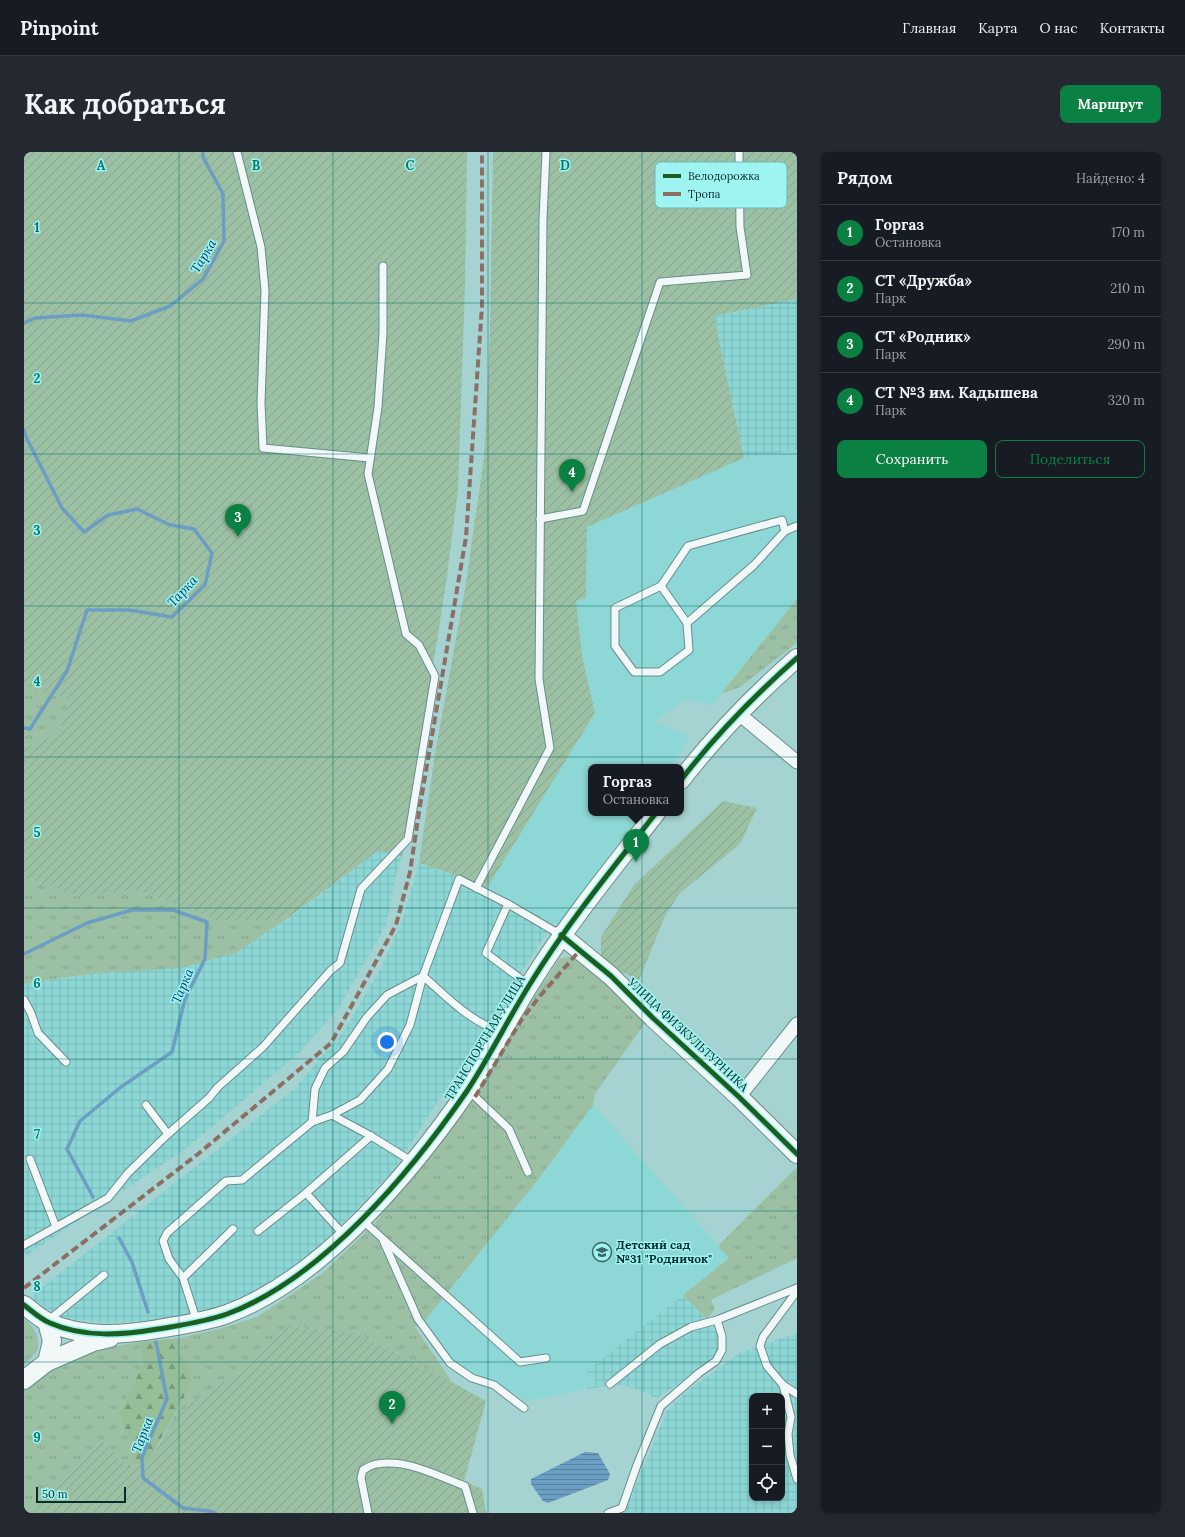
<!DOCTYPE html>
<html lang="ru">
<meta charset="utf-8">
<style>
:root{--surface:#171b24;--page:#242831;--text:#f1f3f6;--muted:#9ea1a6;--line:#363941;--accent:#0b8043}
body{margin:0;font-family:Lora,serif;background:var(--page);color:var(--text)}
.controls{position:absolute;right:12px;bottom:12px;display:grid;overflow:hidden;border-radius:8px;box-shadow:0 2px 6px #0003}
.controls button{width:36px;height:36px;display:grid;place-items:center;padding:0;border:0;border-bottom:1px solid var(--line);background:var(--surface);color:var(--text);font:20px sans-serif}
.scale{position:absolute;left:12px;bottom:10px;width:90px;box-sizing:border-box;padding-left:4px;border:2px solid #062d2c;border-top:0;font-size:11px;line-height:14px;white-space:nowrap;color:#062d2c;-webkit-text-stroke:3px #9ef4f0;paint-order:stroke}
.you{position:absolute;left:363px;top:890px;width:14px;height:14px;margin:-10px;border:3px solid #fff;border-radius:50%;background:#1a73e8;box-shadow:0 0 0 6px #1a73e833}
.badge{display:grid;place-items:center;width:26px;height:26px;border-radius:50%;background:var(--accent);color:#fff;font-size:13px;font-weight:700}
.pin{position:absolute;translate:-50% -33px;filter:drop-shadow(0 1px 2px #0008)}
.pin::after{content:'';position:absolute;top:21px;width:14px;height:12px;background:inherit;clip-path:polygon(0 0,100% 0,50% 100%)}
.popup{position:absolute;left:564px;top:612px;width:96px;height:52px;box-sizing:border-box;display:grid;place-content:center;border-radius:8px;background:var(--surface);filter:drop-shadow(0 1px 3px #0005);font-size:13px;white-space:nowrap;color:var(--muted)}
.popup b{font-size:15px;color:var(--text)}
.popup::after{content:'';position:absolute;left:50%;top:100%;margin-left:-8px;border:8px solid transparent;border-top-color:var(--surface)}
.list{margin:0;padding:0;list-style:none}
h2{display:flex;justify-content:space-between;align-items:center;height:52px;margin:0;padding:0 16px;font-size:17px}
h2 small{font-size:13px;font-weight:400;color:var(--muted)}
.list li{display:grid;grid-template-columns:26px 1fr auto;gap:12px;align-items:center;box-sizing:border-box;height:56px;padding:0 16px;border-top:1px solid var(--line)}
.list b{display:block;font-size:15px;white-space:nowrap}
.list p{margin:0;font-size:13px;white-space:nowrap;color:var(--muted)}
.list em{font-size:13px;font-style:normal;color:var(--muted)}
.actions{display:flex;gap:8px;padding:12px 16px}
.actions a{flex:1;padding:9px 0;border:1px solid var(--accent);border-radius:8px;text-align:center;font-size:14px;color:var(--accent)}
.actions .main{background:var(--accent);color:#fff}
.icon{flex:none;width:22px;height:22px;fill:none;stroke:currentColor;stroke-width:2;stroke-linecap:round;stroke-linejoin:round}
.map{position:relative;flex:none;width:773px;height:1361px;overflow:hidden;border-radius:8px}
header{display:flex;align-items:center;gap:24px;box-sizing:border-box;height:56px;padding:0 20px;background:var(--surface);border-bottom:1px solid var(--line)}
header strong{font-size:19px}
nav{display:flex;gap:22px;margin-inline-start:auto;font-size:14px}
.intro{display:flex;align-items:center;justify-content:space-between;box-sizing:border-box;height:96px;padding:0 24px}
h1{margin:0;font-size:28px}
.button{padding:10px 18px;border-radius:8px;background:var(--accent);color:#fff;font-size:14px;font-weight:700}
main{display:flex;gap:24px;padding:0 24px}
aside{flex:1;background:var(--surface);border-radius:8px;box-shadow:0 2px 6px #0003}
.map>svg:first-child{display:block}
.built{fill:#8dd8d6}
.industrial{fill:url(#industrial-grid);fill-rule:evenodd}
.grass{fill:url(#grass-tufts)}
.forest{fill:url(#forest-firs)}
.garden{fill:url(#garden-furrows)}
.water{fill:url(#water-rules)}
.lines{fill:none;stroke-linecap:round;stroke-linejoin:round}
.stream{stroke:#6c9dc3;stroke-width:3.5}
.lane-casing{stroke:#668e8d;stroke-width:9}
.street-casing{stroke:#668e8d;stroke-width:15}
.secondary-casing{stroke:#668e8d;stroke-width:20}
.lane{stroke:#f2f8f8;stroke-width:7}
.street{stroke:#f2f8f8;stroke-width:13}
.secondary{stroke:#f2f8f8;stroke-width:18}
.quiet{stroke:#8d6e63;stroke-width:4;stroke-dasharray:8 4;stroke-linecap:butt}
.cycleway-casing{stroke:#9ef4f0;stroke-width:8}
.cycleway{stroke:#1b5e20;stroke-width:5}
.grid{fill:none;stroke:#0f766e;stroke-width:1;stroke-opacity:0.55}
.labels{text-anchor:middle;stroke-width:3;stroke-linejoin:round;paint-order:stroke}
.street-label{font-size:12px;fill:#062d2c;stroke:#9ef4f0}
.poi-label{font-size:12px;font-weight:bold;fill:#062d2c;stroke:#9ef4f0;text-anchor:start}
.water-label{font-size:13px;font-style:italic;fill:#023d71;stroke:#9ef4f0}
.key{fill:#9ef4f0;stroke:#70b8b5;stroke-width:1}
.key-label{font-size:11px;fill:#062d2c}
.grid-label{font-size:13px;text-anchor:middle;font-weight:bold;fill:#0f766e;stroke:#9ef4f0;stroke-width:3;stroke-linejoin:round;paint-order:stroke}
</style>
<header>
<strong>Pinpoint</strong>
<nav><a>Главная</a><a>Карта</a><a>О нас</a><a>Контакты</a></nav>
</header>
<div class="intro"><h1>Как добраться</h1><a class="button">Маршрут</a></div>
<main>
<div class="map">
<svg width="773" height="1361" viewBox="0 0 773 1361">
<defs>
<pattern id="industrial-grid" width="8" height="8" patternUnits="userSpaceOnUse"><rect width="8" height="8" fill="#8dd8d6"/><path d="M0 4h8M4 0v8" fill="none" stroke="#78bab8"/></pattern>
<pattern id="grass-tufts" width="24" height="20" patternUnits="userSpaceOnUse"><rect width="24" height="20" fill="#9cc0a4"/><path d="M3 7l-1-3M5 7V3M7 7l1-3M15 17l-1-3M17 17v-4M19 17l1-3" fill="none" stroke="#85a58d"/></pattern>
<pattern id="forest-firs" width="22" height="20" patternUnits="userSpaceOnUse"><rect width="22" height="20" fill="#95be99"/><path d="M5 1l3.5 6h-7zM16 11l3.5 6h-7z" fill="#789b7d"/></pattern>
<pattern id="garden-furrows" width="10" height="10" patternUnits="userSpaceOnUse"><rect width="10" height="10" fill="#9cc0a4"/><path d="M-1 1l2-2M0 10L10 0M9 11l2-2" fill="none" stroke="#85a58d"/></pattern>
<pattern id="water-rules" width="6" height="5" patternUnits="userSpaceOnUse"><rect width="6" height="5" fill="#6c9dc3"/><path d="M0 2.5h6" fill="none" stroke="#57809f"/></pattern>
</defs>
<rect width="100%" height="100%" fill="#a5d3d2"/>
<g class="built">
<polygon points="773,298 773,447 688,553 661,548 630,570 665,584 649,615 567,615 567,661 617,661 534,773 463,736 571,561 558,504 552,449 562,446 563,375 720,306"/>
<polygon points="569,953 705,1106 564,1219 572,1230 562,1237 502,1249 478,1234 442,1220 422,1203 399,1171 510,1033"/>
</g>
<g class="industrial">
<polygon points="773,147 773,298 720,306 690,164"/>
<polygon points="354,699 365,700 378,705 373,719 362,773 314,857 276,900 163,996 0,1105 0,832 212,801 270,762"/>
<polygon points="395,711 423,720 463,736 529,771 369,1019 292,1098 229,1143 177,1163 148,1168 83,1171 36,1166 2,1148 270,937 320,879 358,814 379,767"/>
<polygon points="659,1143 683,1167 697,1187 696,1198 690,1208 632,1247 617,1238 595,1233 562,1237 572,1230 563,1219"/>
<path d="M773 1181V1361H597L601 1359 643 1259 664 1238 716 1201ZM728 1244H758V1346H728Z"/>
</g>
<g class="grass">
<polygon points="773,447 773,491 716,535 697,542"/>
<polygon points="0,534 45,548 35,578 12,594 0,592"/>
<polygon points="0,724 15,731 56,745 113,738 193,768 261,768 212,801 156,816 56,823 0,832"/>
<polygon points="553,803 571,819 621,871 571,942 569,953 510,1033 399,1171 391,1175 428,1230 333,1181 266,1173 223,1216 171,1247 143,1277 168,1231 155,1205 156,1186 198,1176 233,1165 299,1121 351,1071 440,952 535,807"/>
<polygon points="773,1015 773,1106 687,1148 691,1157 683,1167 659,1143 705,1106 694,1094"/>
<path d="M0 1167C11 1175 15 1184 14 1198L0 1213Z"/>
<polygon points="115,1190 119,1211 96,1261 101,1279 113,1294 104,1315 78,1288 9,1361 0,1361 0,1236 30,1215 69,1198"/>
</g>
<polygon class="forest" points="156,1186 155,1205 164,1210 168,1231 133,1294 126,1309 104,1315 112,1294 101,1279 96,1261 119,1211 115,1190"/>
<g class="garden">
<polygon points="0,0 443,0 441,133 434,337 422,432 378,705 365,700 354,699 261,768 193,768 113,738 56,745 15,731 0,724 0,592 12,594 35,578 45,548 0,534"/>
<polygon points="469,0 773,0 773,147 690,164 720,306 563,375 562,446 552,449 558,504 571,561 463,736 423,720 395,711 411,602 441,437 460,306 466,181"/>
<polygon points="699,649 733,656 716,692 656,741 641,764 615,828 577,810 577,785 610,733"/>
<polygon points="266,1173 333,1181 428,1230 462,1249 440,1329 458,1337 462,1361 9,1361 78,1288 104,1315 126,1309 143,1277 171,1247 223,1216"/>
</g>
<polygon class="water" points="561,1300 574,1301 586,1322 584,1328 524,1351 519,1349 507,1332 507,1327"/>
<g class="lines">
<g class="stream">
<polyline points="0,171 11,166 58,163 107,169 146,154 179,127 200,89 199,42 179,5 179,0"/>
<polyline points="0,278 3,287 38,356 60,380 84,363 113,357 146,373 170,377 188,401 181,433 148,465 105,458 63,458 43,519 6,577 0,576"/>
<polyline points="0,802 63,771 108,758 149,758 183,770 181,807 161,847 148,900 97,935 56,969 43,997 69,1045"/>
<polyline points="95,1086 108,1110 124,1160"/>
<polyline points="132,1190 143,1247 118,1305 119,1326 159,1356 185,1359 191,1361"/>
</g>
<defs>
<g id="lane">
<polyline points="213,0 237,95 241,139 237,251 239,296 346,306"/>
<polyline points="516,367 559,359 636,130 723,123 716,75 715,0"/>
<polyline points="637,434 663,471 665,498 636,520 610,520 591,494 591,456 637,434 664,394 758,368 761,379"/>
<polyline points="663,471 730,413 761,379 773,374"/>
<polyline points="452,736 526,596 515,527 519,67 522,0"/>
<polyline points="484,752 462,801 505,833"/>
<polyline points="0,848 7,861 14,881 42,910"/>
<polyline points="444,938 485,977 504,1020"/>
<polyline points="308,963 336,948 364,917 386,873 399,824 435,727 484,752 537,783"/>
<polyline points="144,982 185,946 194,935 239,895 307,818 316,811 337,737 384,687 411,524 395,493 382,482 344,322 354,255 359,182 359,114"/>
<polyline points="6,1007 32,1075"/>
<path d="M389 1010 347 984 308 963 288 970 291 937 301 916 319 900 343 865 363 843 399 824C422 844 447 871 477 879"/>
<polyline points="282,1041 321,1084"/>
<polyline points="338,1068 496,1210 522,1206"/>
<polyline points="234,1079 282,1041 347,984"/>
<polyline points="359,1088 394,1167 426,1211 448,1226 470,1233 500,1256"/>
<polyline points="0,1093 84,1046 104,1021 144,982 122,953"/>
<polyline points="159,1126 145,1107 139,1089 143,1081 202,1029 218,1028 288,970"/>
<polyline points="773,1139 739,1185 736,1194 743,1214 759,1233 767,1265 764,1282 766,1303 773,1327"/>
<polyline points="25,1168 80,1123"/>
<polyline points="173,1170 159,1126 209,1077"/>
<polyline points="586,1232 636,1192 667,1175 693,1168 773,1136"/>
<polyline points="759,1233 773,1242"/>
<path d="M344 1361 337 1326 339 1318C343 1316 348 1312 353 1312 384 1307 413 1324 441 1334L449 1361"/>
<polyline points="584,1361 598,1356 613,1313 637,1254 675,1221 692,1209 698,1198 698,1184 693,1168"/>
</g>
<g id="street">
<polyline points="715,562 773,610"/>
<polyline points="715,945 773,872"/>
</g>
<g id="secondary">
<path d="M657 628C691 584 731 543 773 506"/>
<polyline points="537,783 587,824 629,866 715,945 773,1002"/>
<path d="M0 1153C8 1159 16 1167 26 1171 60 1186 99 1183 134 1177 157 1173 181 1170 203 1162 298 1127 387 1020 443 939 466 904 484 867 506 832 543 772 588 717 632 661"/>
<polyline points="23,1210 69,1190 86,1186"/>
<polyline points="0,1228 23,1210 28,1189 23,1170"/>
</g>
</defs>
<use href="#lane" class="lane-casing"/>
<use href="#street" class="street-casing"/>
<use href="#secondary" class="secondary-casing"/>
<use href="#lane" class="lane"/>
<use href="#street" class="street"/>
<use href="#secondary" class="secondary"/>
<g class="quiet">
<polyline points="451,945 498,867 516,844 556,798"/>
<polyline points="0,1136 174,1002 307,891 372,773 386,720 395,660 442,385 458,154 458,0"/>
</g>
<defs>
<g id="cycleway">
<path d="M657 628C691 584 731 543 773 506"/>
<polyline points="537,783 587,824 629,866 715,945 773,1002"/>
<path d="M0 1153C8 1159 16 1167 26 1171 60 1186 99 1183 134 1177 157 1173 181 1170 203 1162 298 1127 387 1020 443 939 466 904 484 867 506 832 543 772 588 717 632 661"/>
</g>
</defs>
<use href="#cycleway" class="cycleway-casing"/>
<use href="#cycleway" class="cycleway"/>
</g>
<path class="grid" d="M155 0V1361M309 0V1361M464 0V1361M618 0V1361M0 151H773M0 302H773M0 454H773M0 605H773M0 756H773M0 907H773M0 1059H773M0 1210H773"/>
<defs>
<symbol id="school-ring" viewBox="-11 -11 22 22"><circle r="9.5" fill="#9ef4f0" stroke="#3e6766" stroke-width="1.5"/><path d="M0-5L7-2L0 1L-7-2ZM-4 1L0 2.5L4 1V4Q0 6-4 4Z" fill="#3e6766"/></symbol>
</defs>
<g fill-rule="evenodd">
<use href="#school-ring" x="567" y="1089" width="22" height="22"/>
</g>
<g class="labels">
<g class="street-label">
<text transform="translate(664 883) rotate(43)" y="4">УЛИЦА ФИЗКУЛЬТУРНИКА</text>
<text transform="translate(461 886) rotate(-59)" y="4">ТРАНСПОРТНАЯ УЛИЦА</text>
</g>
<g class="poi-label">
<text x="592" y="1097">Детский сад<tspan x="592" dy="14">№31 "Родничок"</tspan></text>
</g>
<g class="water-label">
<text transform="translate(179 104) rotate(-59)" y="5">Тарка</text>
<text transform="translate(158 439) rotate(-47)" y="5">Тарка</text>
<text transform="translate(158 834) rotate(-67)" y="5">Тарка</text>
<text transform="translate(118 1283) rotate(-69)" y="5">Тарка</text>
</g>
</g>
<rect x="631" y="10" width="132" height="46" rx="6" class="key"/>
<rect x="639" y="22" width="18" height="4" fill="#1b5e20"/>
<rect x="639" y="40" width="18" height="4" fill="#8d6e63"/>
<g class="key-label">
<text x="664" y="28">Велодорожка</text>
<text x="664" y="46">Тропа</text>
</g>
<g class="grid-label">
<text x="77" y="18">A</text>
<text x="232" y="18">B</text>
<text x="386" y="18">C</text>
<text x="541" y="18">D</text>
<text x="13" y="80">1</text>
<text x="13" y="231">2</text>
<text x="13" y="383">3</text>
<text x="13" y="534">4</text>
<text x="13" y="685">5</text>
<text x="13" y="836">6</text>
<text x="13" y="987">7</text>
<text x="13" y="1139">8</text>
<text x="13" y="1290">9</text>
</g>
</svg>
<div class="controls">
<button>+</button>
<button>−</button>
<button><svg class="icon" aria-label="locate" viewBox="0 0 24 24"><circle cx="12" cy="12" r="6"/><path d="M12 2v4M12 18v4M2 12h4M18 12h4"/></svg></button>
</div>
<div class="scale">50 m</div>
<div class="you"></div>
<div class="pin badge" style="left:612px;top:710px">1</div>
<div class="popup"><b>Горгаз</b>Остановка</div>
<div class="pin badge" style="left:368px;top:1272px">2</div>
<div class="pin badge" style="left:214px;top:385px">3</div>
<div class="pin badge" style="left:548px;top:340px">4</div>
</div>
<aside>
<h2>Рядом<small>Найдено: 4</small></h2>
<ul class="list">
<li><span class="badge">1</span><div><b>Горгаз</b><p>Остановка</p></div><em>170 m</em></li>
<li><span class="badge">2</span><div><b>СТ «Дружба»</b><p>Парк</p></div><em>210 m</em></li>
<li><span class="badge">3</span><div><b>СТ «Родник»</b><p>Парк</p></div><em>290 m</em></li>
<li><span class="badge">4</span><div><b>СТ №3 им. Кадышева</b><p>Парк</p></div><em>320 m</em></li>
</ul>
<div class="actions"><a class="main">Сохранить</a><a>Поделиться</a></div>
</aside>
</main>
